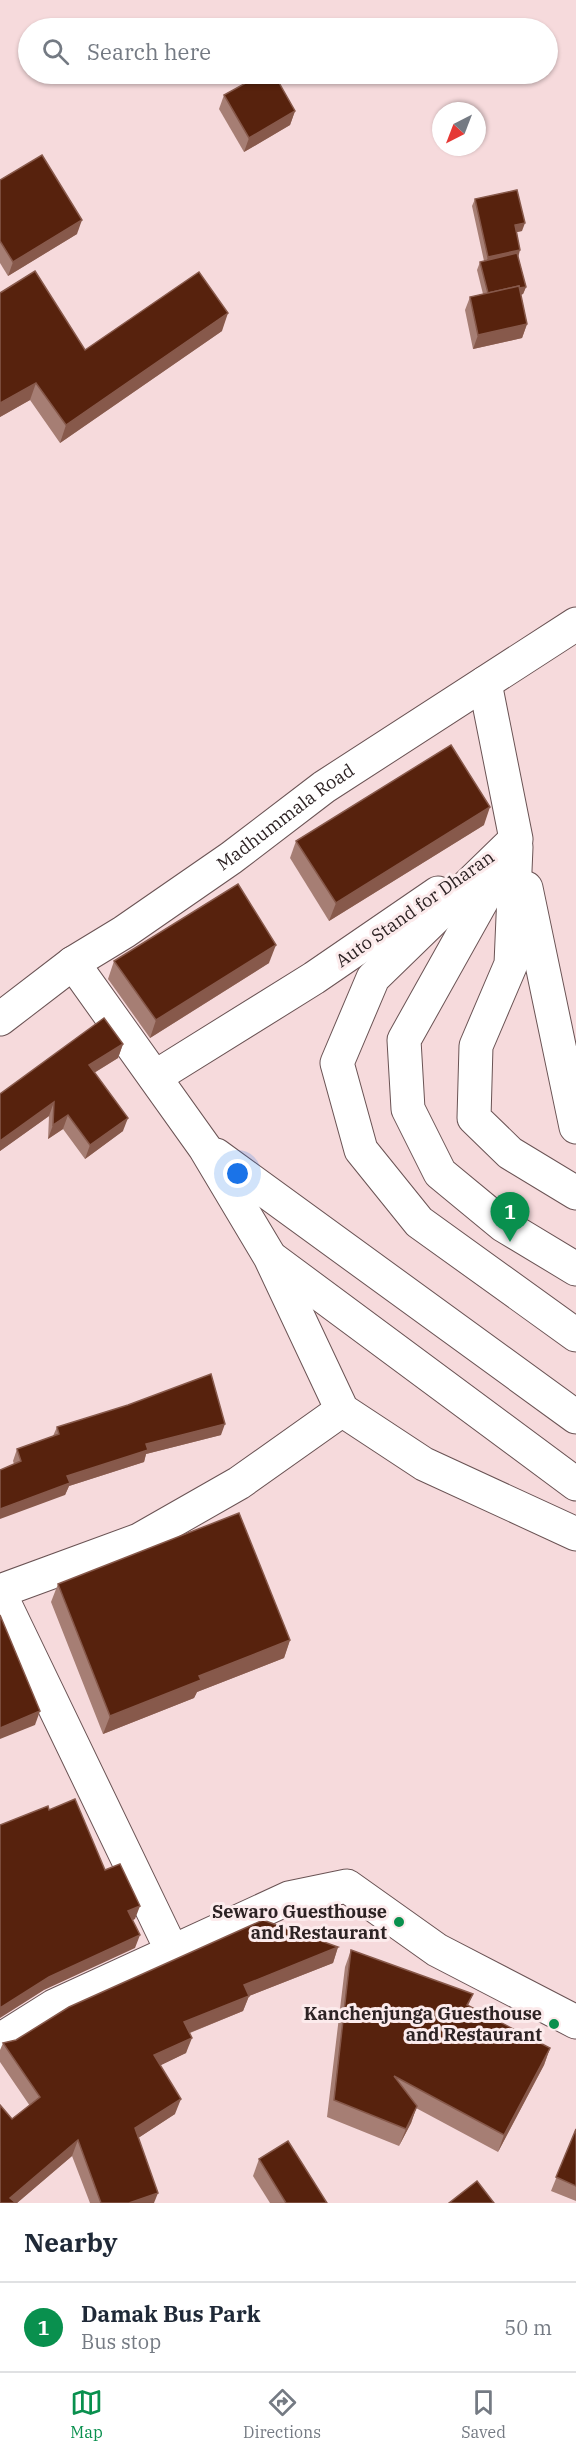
<!DOCTYPE html>
<style>
:root{--surface:#fff;--page:#f2f2f3;--text:#1f2937;--muted:#747a83;--line:#e0e1e3;--accent:#09904e}
body{margin:0;font-family:"IBM Plex Serif",serif;background:var(--page);color:var(--text)}
.compass{position:absolute;left:432px;top:102px;width:54px;height:54px;border-radius:50%;background:var(--surface);box-shadow:0 2px 4px #0004;rotate:222deg}
.you{position:absolute;left:238px;top:1174px;width:21px;height:21px;margin:-15px;border:4px solid #fff;border-radius:50%;background:#1a73e8;box-shadow:0 0 0 9px #1a73e833}
.badge{display:grid;place-items:center;width:39px;height:39px;border-radius:50%;background:var(--accent);color:#fff;font-size:20px;font-weight:700}
.pin{position:absolute;translate:-50% -50px;filter:drop-shadow(0 2px 3px #0008)}
.pin::after{content:'';position:absolute;top:32px;width:21px;height:18px;background:inherit;clip-path:polygon(0 0,100% 0,50% 100%)}
.list{margin:0;padding:0;list-style:none}
h2{display:flex;justify-content:space-between;align-items:center;height:78px;margin:0;padding:0 24px;font-size:26px}
h2 small{font-size:20px;font-weight:400;color:var(--muted)}
.list li{display:grid;grid-template-columns:39px 1fr auto;gap:18px;align-items:center;box-sizing:border-box;height:90px;padding:0 24px;border-top:2px solid var(--line)}
.list b{display:block;font-size:22px;white-space:nowrap}
.list p{margin:0;font-size:20px;white-space:nowrap;color:var(--muted)}
.list em{font-size:20px;font-style:normal;color:var(--muted)}
.icon{flex:none;width:33px;height:33px;fill:none;stroke:currentColor;stroke-width:2;stroke-linecap:round;stroke-linejoin:round}
.map{position:relative;flex:none;width:576px;height:2203px;overflow:hidden}
.search{position:absolute;background:var(--surface);box-shadow:0 2px 4px #0004;left:18px;right:18px;top:18px;height:66px;display:flex;align-items:center;gap:15px;box-sizing:border-box;padding:0 21px;border-radius:33px;color:var(--muted);font-size:22px}
.sheet{height:168px;background:var(--surface)}
nav{display:flex;justify-content:space-around;align-items:center;box-sizing:border-box;height:84px;border-top:2px solid var(--line);background:var(--surface);font-size:16px;color:var(--muted)}
nav a{display:grid;justify-items:center;gap:3px}
nav .on{color:var(--accent)}
.map>svg:first-child{display:block}
.lines{fill:none;stroke-linecap:round;stroke-linejoin:round}
.minor-casing{stroke:#6a5354;stroke-width:35}
.minor{stroke:#fff;stroke-width:33}
.wall{fill:#a67e74}
.shaded-wall{fill:#87594b}
.building{fill:#57220d;stroke:#87594b;stroke-width:1.5}
.poi-dot{fill:#09904e;stroke:#fcebec;stroke-width:2}
.labels{text-anchor:middle;stroke-width:6;stroke-linejoin:round;paint-order:stroke}
.street-label{font-size:18px;fill:#2d2324;stroke:#fcebec}
.poi-label{font-size:18px;font-weight:bold;fill:#2d2324;stroke:#fcebec;text-anchor:end}
</style>
<div class="map">
<svg width="576" height="2203" viewBox="0 0 576 2203">
<rect width="100%" height="100%" fill="#f6dadc"/>
<g class="lines">
<defs>
<g id="minor">
<polyline points="485,683 516,839 373,978 337,1063 361,1150 419,1222 576,1335"/>
<polyline points="516,847 511,964 476,1046 474,1118 510,1153 576,1193"/>
<polyline points="499,870 404,1040 408,1109 440,1173 503,1225 576,1269"/>
<polyline points="526,888 576,1127"/>
<polyline points="73,963 205,1148 270,1257 342,1410 424,1464 576,1534"/>
<path id="s1" d="M0 1019 73 963 124 932 231 858 324 787 576 624"/>
<polyline points="155,1077 314,978 438,893"/>
<polyline points="216,1155 576,1417"/>
<polyline points="274,1260 576,1484"/>
<polyline points="0,1591 139,1540 239,1483 342,1410"/>
<polyline points="0,1594 172,1951"/>
<polyline points="0,2040 54,2006 289,1898 347,1886 437,1950 576,2022"/>
</g>
</defs>
<use href="#minor" class="minor-casing"/>
<use href="#minor" class="minor"/>
</g>
<g class="wall">
<polygon points="224,95 295,111 290,125 244,152 219,109"/>
<polygon points="0,180 77,234 8,276 0,263"/>
<polygon points="475,199 522,231 517,232 518,256 526,287 523,294 521,295 527,324 522,338 473,349 465,310 470,297 483,294 477,270 480,262 484,261 472,206"/>
<polygon points="0,293 85,350 222,331 60,443 30,400 0,417"/>
<polygon points="484,825 329,921 290,858 296,841"/>
<polygon points="114,961 269,963 150,1038 108,979"/>
<polygon points="123,1044 118,1058 94,1073 123,1131 85,1159 63,1129 48,1139 49,1116 0,1151 0,1094"/>
<polygon points="57,1427 221,1435 146,1454 144,1462 69,1486 65,1495 14,1464 13,1461 17,1449 53,1436"/>
<polygon points="58,1584 290,1640 284,1658 197,1692 194,1698 103,1734 51,1602"/>
<polygon points="338,1947 333,1963 249,1996 243,2011 190,2033 186,2053 160,2065 175,2114 138,2138 154,2203 90,2203 72,2156 17,2203 0,2203 12,2119 30,2106 0,2062 0,2050 3,2043 16,2040"/>
<polygon points="351,1950 473,1994 468,2006 550,2048 544,2065 498,2152 416,2108 411,2123 399,2146 327,2117 345,1967"/>
<polygon points="576,2129 576,2201 551,2191"/>
<polygon points="259,2159 327,2203 270,2203 253,2176"/>
</g>
<g class="shaded-wall">
<polygon points="295,111 290,125 244,152 249,138"/>
<polygon points="82,220 77,234 8,276 13,262"/>
<polygon points="525,223 522,231 512,233 515,225"/>
<polygon points="520,250 518,258 485,265 488,257"/>
<polygon points="526,287 523,294 485,303 488,296"/>
<polygon points="228,313 222,331 60,443 66,425"/>
<polygon points="527,324 522,338 473,349 478,335"/>
<polygon points="36,383 30,400 0,417 0,403"/>
<polygon points="490,807 484,825 329,921 336,903"/>
<polygon points="276,945 269,963 150,1038 156,1020"/>
<polygon points="123,1044 118,1058 84,1079 89,1065"/>
<polygon points="54,1102 49,1116 0,1151 0,1141"/>
<polygon points="68,1115 63,1129 48,1139 53,1125"/>
<polygon points="128,1118 123,1131 85,1159 90,1145"/>
<polygon points="225,1424 221,1435 146,1454 144,1462 69,1486 65,1495 0,1519 0,1509 67,1476 146,1444"/>
<polygon points="290,1640 284,1658 197,1692 194,1698 103,1734 110,1716 199,1676"/>
<polygon points="40,1711 35,1725 0,1739 0,1728"/>
<polygon points="140,1906 135,1919 124,1925 128,1911"/>
<polygon points="140,1935 135,1948 44,1990 0,2018 0,2008 49,1977"/>
<polygon points="338,1947 333,1963 249,1996 243,2011 179,2037 184,2022 244,1985"/>
<polygon points="192,2038 186,2053 149,2071 154,2055"/>
<polygon points="550,2048 544,2065 498,2152 504,2135"/>
<polygon points="181,2099 175,2114 129,2144 135,2128"/>
<polygon points="417,2106 411,2123 399,2146 406,2129"/>
<polygon points="78,2140 72,2156 17,2203 8,2203 10,2198"/>
<polygon points="158,2193 154,2203 129,2203"/>
</g>
<g class="building">
<polygon points="262,74 274,74 295,111 249,138 224,95"/>
<polygon points="42,155 82,220 13,262 0,241 0,180"/>
<polygon points="517,190 525,223 515,225 520,250 488,257 475,199"/>
<polygon points="517,253 526,287 519,288 519,286 488,293 480,262"/>
<polygon points="35,271 85,350 199,272 228,313 66,425 36,383 0,403 0,293"/>
<polygon points="519,286 527,324 478,335 470,297"/>
<polygon points="451,745 490,807 336,903 296,841"/>
<polygon points="238,884 276,945 156,1020 114,961"/>
<polygon points="104,1018 123,1044 89,1065 128,1118 90,1145 68,1115 53,1125 54,1102 0,1141 0,1094"/>
<polygon points="211,1374 225,1424 146,1444 148,1450 67,1476 70,1483 0,1509 0,1470 21,1461 17,1449 59,1434 57,1427 128,1405"/>
<polygon points="239,1513 290,1640 199,1676 201,1680 110,1716 58,1584"/>
<polygon points="0,1615 40,1711 0,1728"/>
<polygon points="75,1799 105,1870 120,1864 140,1906 128,1911 140,1935 49,1977 0,2008 0,1825 48,1806 49,1810"/>
<polygon points="263,1920 338,1947 244,1985 249,1996 184,2022 192,2038 154,2055 181,2099 135,2128 158,2193 129,2203 101,2203 78,2140 10,2198 16,2203 0,2203 0,2105 12,2119 40,2097 3,2043 16,2040 69,2007"/>
<polygon points="351,1950 473,1994 467,2005 550,2048 504,2135 394,2076 417,2106 406,2129 334,2100"/>
<polygon points="576,2129 576,2186 556,2177"/>
<polygon points="288,2141 327,2203 286,2203 259,2159"/>
<polygon points="477,2181 494,2203 449,2203"/>
</g>
<g class="poi-dot">
<circle cx="399" cy="1922" r="6"/>
<circle cx="554" cy="2024" r="6"/>
</g>
<g class="labels">
<g class="street-label">
<text dy="6" stroke="none"><textPath href="#s1" startOffset="350">Madhummala Road</textPath></text>
<text transform="translate(415 909) rotate(-35)" y="6">Auto Stand for Dharan</text>
</g>
<g class="poi-label">
<text x="387" y="1918">Sewaro Guesthouse<tspan x="387" dy="21">and Restaurant</tspan></text>
<text x="542" y="2020">Kanchenjunga Guesthouse<tspan x="542" dy="21">and Restaurant</tspan></text>
</g>
</g>
</svg>
<svg class="compass" viewBox="-18 -18 36 36"><path d="M0-13l5 13h-10z" fill="#e53935"/><path d="M0 13l5-13h-10z" fill="#747a83"/></svg>
<div class="you"></div>
<div class="pin badge" style="left:510px;top:1242px">1</div>
<div class="search"><svg class="icon" aria-label="search" viewBox="0 0 24 24"><circle cx="10" cy="10" r="6"/><path d="M15 15l6 6"/></svg>Search here</div>
</div>
<section class="sheet">
<h2>Nearby<small></small></h2>
<ul class="list">
<li><span class="badge">1</span><div><b>Damak Bus Park</b><p>Bus stop</p></div><em>50 m</em></li>
</ul>
</section>
<nav>
<a class="on"><svg class="icon" aria-label="map" viewBox="0 0 24 24"><path d="M3 6l6-2 6 2 6-2v14l-6 2-6-2-6 2zM9 4v14M15 6v14"/></svg>Map</a>
<a><svg class="icon" aria-label="directions" viewBox="0 0 24 24"><path d="M12 3l9 9-9 9-9-9zM9 14v-3h6M13 9l2 2-2 2"/></svg>Directions</a>
<a><svg class="icon" aria-label="saved" viewBox="0 0 24 24"><path d="M7 4h10v16l-5-4-5 4z"/></svg>Saved</a>
</nav>
